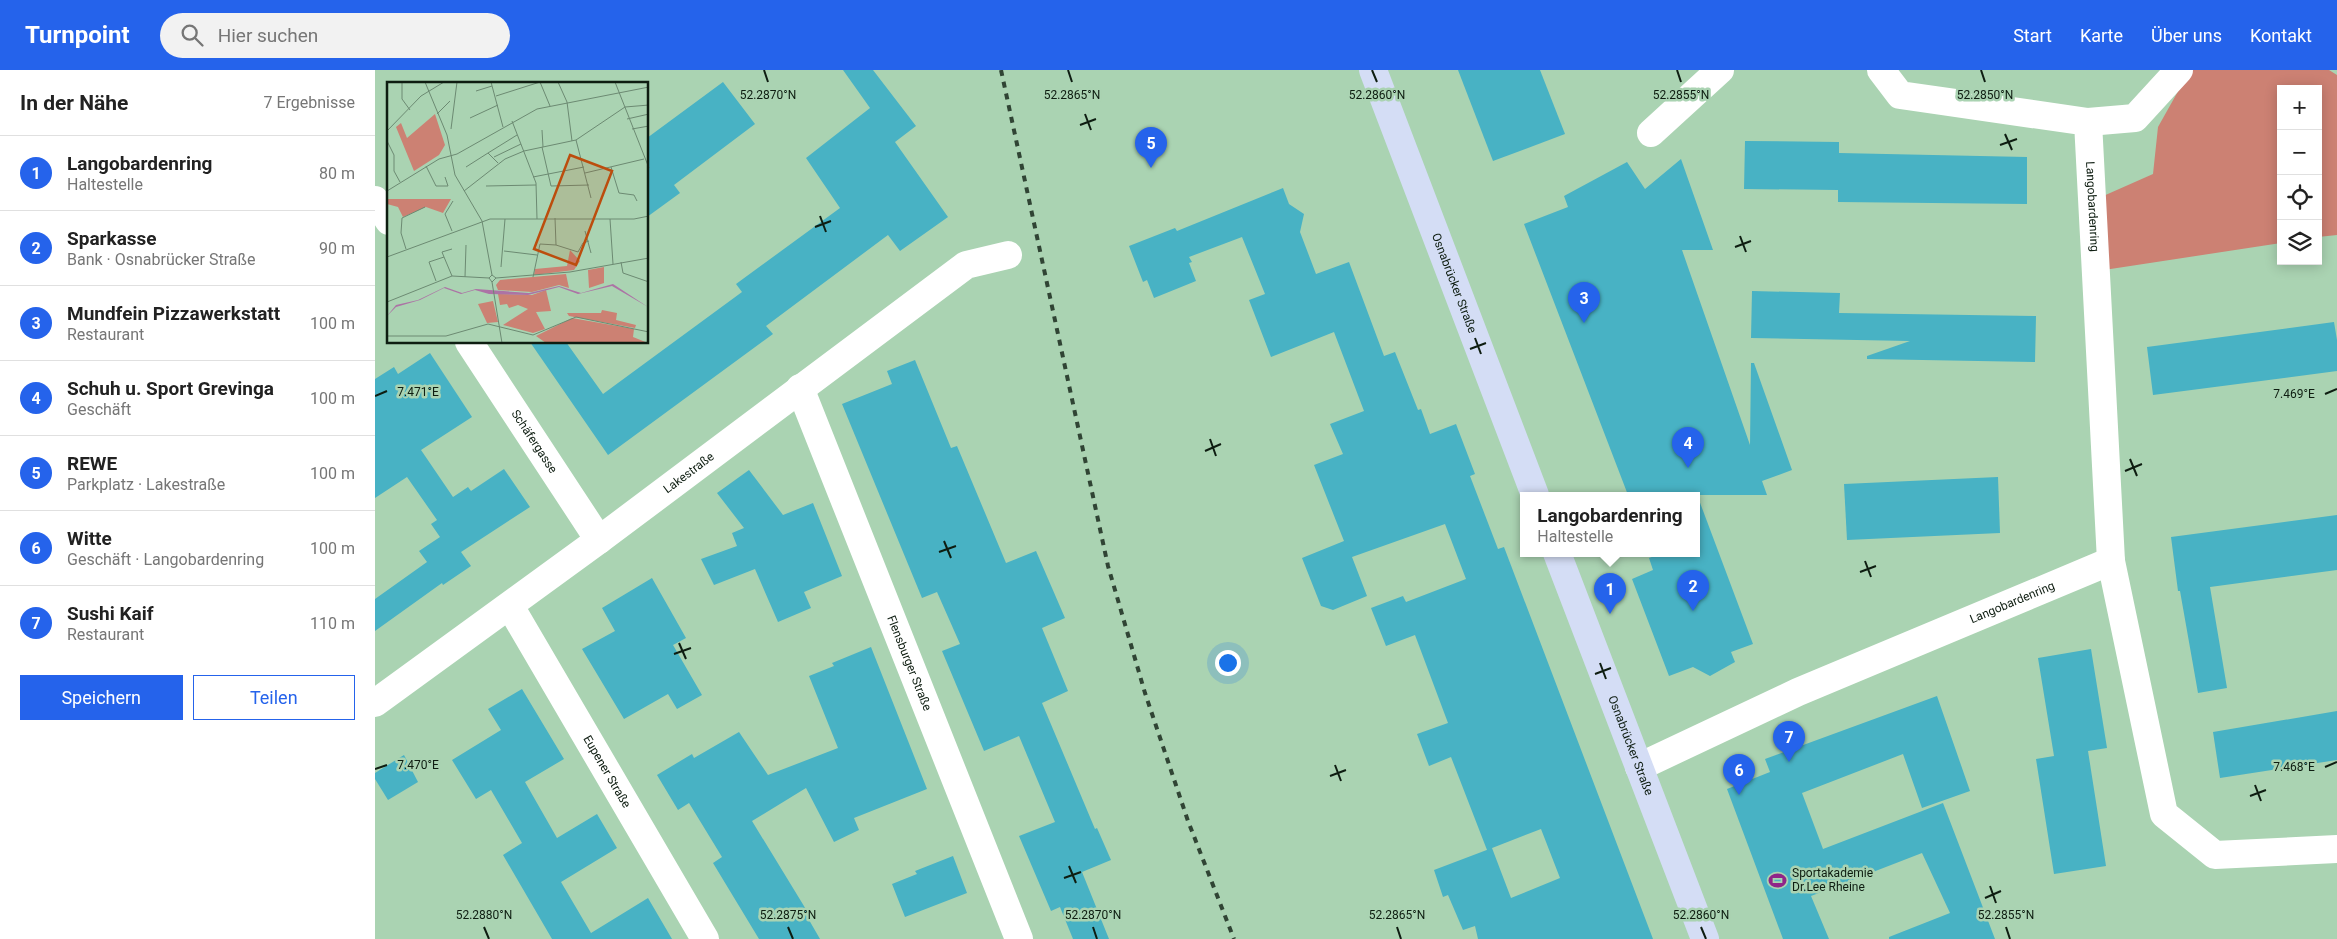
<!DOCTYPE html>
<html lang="de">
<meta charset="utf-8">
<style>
:root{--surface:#fff;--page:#f2f2f2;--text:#222;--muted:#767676;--line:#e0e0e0;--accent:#2563eb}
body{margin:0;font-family:Roboto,sans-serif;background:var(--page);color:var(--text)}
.controls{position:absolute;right:15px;top:15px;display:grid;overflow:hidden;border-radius:0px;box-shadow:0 2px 12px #0003}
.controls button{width:45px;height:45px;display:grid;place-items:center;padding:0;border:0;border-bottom:1px solid var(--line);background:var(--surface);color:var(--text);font:25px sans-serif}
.you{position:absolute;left:852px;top:592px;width:18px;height:18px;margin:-12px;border:4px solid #fff;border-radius:50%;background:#1a73e8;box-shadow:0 0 0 8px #1a73e833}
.badge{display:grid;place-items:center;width:32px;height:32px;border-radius:50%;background:var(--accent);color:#fff;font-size:16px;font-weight:700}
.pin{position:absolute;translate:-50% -41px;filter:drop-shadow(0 1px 2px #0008)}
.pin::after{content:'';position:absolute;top:26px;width:18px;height:15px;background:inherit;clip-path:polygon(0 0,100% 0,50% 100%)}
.popup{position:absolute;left:1145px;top:422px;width:180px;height:65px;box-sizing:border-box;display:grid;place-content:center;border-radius:0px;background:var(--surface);filter:drop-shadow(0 1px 4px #0005);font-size:16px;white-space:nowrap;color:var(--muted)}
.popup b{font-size:19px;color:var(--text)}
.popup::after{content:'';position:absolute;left:50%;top:100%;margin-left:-10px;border:10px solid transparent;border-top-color:var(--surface)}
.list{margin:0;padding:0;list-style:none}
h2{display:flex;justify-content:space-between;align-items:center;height:65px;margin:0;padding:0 20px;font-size:21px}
h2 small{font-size:16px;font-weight:400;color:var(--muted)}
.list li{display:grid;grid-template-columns:32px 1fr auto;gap:15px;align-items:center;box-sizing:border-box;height:75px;padding:0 20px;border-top:1px solid var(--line)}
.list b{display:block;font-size:19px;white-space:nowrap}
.list p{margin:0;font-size:16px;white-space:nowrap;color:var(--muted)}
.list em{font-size:16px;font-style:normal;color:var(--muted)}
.actions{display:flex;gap:10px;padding:15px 20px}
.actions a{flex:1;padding:11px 0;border:1px solid var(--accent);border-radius:0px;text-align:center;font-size:18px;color:var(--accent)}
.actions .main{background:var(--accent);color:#fff}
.icon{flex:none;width:28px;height:28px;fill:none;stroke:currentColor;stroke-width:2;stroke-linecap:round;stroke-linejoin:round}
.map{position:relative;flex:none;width:1962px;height:869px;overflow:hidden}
header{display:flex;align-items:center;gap:30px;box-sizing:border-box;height:70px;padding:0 25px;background:var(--accent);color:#fff}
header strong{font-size:24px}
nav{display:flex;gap:28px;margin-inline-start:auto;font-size:18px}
.search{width:350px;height:45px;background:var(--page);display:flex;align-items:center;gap:12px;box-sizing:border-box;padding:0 18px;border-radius:28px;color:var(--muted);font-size:19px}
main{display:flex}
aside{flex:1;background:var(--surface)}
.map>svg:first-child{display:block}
.green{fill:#cc8173}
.building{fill:#48b2c4}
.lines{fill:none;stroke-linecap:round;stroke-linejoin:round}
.minor{stroke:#fff;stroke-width:28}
.major{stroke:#d4ddf5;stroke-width:28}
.rail{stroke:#304434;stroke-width:4;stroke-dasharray:6 6;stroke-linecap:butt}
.ticks{fill:none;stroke:#0e1d11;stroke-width:2}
.labels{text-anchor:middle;stroke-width:5;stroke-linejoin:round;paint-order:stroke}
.street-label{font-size:12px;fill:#0e1d11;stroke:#aad3b2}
.poi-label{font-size:12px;fill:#0e1d11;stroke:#aad3b2;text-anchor:start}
.inset-road{fill:none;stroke:#6c8a72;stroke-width:1}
.view{fill:#bc4d0d;fill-opacity:0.15;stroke:#bc4d0d;stroke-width:2.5}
.inset-edge{fill:none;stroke:#0e1d11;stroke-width:2.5}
.ticks-label{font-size:12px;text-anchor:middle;fill:#0e1d11;stroke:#aad3b2;stroke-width:5;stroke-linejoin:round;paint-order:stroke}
</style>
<header>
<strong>Turnpoint</strong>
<div class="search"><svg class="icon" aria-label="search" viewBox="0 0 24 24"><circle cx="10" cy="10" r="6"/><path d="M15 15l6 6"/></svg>Hier suchen</div>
<nav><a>Start</a><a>Karte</a><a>Über uns</a><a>Kontakt</a></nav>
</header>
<main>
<aside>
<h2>In der Nähe<small>7 Ergebnisse</small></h2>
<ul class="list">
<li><span class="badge">1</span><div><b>Langobardenring</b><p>Haltestelle</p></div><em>80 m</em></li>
<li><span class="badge">2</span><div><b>Sparkasse</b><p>Bank · Osnabrücker Straße</p></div><em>90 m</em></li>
<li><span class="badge">3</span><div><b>Mundfein Pizzawerkstatt</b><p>Restaurant</p></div><em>100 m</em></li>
<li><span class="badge">4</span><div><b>Schuh u. Sport Grevinga</b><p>Geschäft</p></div><em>100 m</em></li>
<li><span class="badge">5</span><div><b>REWE</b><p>Parkplatz · Lakestraße</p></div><em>100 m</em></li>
<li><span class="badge">6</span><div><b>Witte</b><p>Geschäft · Langobardenring</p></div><em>100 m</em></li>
<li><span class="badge">7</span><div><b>Sushi Kaif</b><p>Restaurant</p></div><em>110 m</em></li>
</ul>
<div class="actions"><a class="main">Speichern</a><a>Teilen</a></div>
</aside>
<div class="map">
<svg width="1962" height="869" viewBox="0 0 1962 869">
<rect width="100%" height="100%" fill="#aad3b2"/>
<polygon class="green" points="1815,0 1954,0 1962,5 1962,165 1943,167 1943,19 1906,19 1906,173 1729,200 1726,127 1778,104 1783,57"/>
<g class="building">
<polygon points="468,0 498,0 541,56 520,72 573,147 525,181 513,165 391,256 398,264 233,385 155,272 191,272 228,324 367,222 361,214 465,138 431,88 495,38"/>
<polygon points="1083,0 1165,0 1190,64 1118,91"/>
<polygon points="348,12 380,54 299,115 305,123 272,147 272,68"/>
<polygon points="1370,71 1464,72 1464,83 1652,87 1652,134 1463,132 1463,120 1369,119"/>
<polygon points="1306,89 1338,180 1307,180 1375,375 1376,293 1379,293 1417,400 1387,411 1392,425 1253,425 1149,154 1193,137 1189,126 1252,92 1270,119"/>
<polygon points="908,118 914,134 929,144 925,162 941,204 974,192 1009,286 1020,282 1043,340 1046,339 1055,364 1081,354 1100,404 1095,406 1123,479 1129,477 1278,869 1103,869 1100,856 1088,860 1073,825 1068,827 1059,800 1117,778 1136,828 1185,808 1166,759 1112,780 1076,687 1054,696 1042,664 1073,653 1040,565 1011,576 996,538 1028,526 1031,532 1091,509 1070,454 977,487 992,526 958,540 946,536 927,488 969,471 939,395 968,384 955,354 989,341 959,262 896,287 874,230 890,224 867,167 814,187 817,192 814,193 821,211 779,228 772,210 768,212 754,176 800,158 802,161"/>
<polygon points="1377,221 1465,223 1464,243 1661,246 1660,292 1492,289 1492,286 1535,271 1376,268"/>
<polygon points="1959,252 1962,270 1962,301 1778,325 1772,277"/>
<polygon points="55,283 97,347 46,380 78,427 93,417 96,421 129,399 155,437 86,482 96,496 68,515 67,513 0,561 0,529 52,492 44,481 65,467 56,454 62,450 32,407 0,428 0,309 19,297 23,304"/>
<polygon points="540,290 576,378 582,376 631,493 661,481 690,548 667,558 693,621 667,633 720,759 722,758 736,790 707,802 734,869 698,869 685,837 676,841 644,766 680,752 644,666 609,681 567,581 585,574 562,522 547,528 467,334 517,314 512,301"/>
<polygon points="374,400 408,445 438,433 467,506 429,522 436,538 403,552 380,499 339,515 326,489 362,476 357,463 369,458 342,423"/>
<polygon points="1623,407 1625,463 1472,470 1469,414"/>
<polygon points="1321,430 1324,430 1378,574 1356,582 1360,592 1335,606 1318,597 1294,606 1257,509 1278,500 1274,488 1288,483 1321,483"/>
<polygon points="1962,445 1962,500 1835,517 1852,618 1823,623 1805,521 1803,521 1796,467"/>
<polygon points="277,508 311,568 298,575 327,625 302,639 293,624 249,649 207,579 240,561 227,538"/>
<polygon points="496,577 552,719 479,748 484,760 459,772 431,718 377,751 432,841 430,843 445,869 384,869 338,793 347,787 314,733 303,740 282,705 317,684 319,688 364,662 393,705 463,678 434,606 459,596 457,593"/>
<polygon points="1716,579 1732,678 1713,681 1731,796 1679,804 1661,689 1679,686 1663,588"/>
<polygon points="147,619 189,689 150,712 182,768 222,744 242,778 186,812 216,863 273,828 297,869 177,869 128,785 147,773 116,720 101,729 77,690 126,660 113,639"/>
<polygon points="1562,626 1595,721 1547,738 1528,684 1427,723 1448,779 1568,733 1620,869 1514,869 1514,867 1575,843 1547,783 1436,826 1454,869 1408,869 1352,719 1395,702 1390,689"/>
<polygon points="1962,641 1962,690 1845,708 1838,662"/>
<polygon points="29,685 43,712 13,730 0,709 0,703"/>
<polygon points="578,786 592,823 530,847 517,814 542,804 540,801"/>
</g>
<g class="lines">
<g class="minor">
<path id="s1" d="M1506 0 1525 25 1713 52 1736 491 1789 744 1840 785 1962 779"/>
<polyline points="1713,52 1760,48 1804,0"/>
<polyline points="1276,63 1345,0"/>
<polyline points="0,130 14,151"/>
<path id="s2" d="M94 272 224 470"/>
<path id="s3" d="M425 318 644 869"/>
<path id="s4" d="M135 536 330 869"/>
<path id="s5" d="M0 633 224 470 591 195 633 185"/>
<path id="s6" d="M1264 697 1423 622 1736 491"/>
</g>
<g class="major">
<path id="s7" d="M998 0 1160 425"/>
<path id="s8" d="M1182 483 1330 869"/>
</g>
<polyline class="rail" points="626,0 733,496 770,623 813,751 859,869"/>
</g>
<path class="ticks" d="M389 0 393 12M693 0 697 12M997 0 1002 12M1302 0 1306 12M1606 0 1610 12M710 44 716 60M705 55 721 49M1630 64 1637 80M1625 75 1642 69M445 146 451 162M440 157 456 151M1365 166 1371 182M1360 177 1376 171M1100 268 1106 284M1095 279 1111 273M1950 324 1962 319M0 326 12 321M835 369 841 386M830 381 846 374M1755 389 1762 406M1750 401 1767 394M569 471 576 488M564 482 581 476M1490 491 1496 507M1485 502 1501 496M304 573 311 589M299 584 316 578M1225 593 1231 609M1220 604 1236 598M960 695 966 711M1950 697 1962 692M0 699 12 695M955 706 971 700M1880 715 1886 731M1875 726 1891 720M694 796 701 813M689 808 706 802M1615 816 1621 833M1610 828 1626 821M109 857 114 869M413 857 418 869M718 857 722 869M1022 857 1026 869M1326 857 1331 869M1631 857 1635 869"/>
<defs>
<symbol id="stadium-bare" viewBox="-9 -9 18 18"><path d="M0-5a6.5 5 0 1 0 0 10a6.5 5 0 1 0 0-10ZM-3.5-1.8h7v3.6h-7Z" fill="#902589" stroke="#aad3b2" stroke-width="2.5" paint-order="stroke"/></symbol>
</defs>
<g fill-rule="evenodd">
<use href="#stadium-bare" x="1390" y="798" width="25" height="25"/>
</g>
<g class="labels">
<g class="street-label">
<text dy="4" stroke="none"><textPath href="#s1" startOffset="306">Langobardenring</textPath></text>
<text dy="4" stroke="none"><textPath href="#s7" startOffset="228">Osnabrücker Straße</textPath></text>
<text dy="4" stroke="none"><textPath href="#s2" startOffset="119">Schäfergasse</textPath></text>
<text dy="4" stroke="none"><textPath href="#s5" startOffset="389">Lakestraße</textPath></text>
<text dy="4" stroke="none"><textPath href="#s6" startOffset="408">Langobardenring</textPath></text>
<text dy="4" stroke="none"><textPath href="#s3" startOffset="296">Flensburger Straße</textPath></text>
<text dy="4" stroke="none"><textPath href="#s8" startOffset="206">Osnabrücker Straße</textPath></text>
<text dy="4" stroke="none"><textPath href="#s4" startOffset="192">Eupener Straße</textPath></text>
</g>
<g class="poi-label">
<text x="1417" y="807">Sportakademie<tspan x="1417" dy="14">Dr.Lee Rheine</tspan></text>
</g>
</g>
<g transform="translate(12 12)">
<rect width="261" height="261" fill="#aad3b2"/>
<path d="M48 32 58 63 52 73 27 89 9 45 14 41 20 56ZM0 117H64L56 131 39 125 16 135 11 125 0 122ZM183 168 193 179 187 188 147 193 148 187 180 184ZM217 185V201L202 206 201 188ZM179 192 182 206 172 203 145 210 111 208 109 203 113 198ZM159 208 164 229 149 230 158 247 146 251 116 243 141 227 131 223 122 226 120 222 113 223 111 212 145 213ZM106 219 111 240 100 241 91 222ZM215 228 230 231 229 238 249 243 248 246 182 234 180 231H214ZM185 236 247 247 246 255 261 261H159L149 254Z" fill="#cc8173"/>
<path d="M226 202 261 225 225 204 191 212 172 205 141 213 102 212 88 208 74 212 57 206 33 218 9 225 0 234 9 223 31 218 58 205 75 211 89 207 142 211 172 204 194 211Z" fill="#ac73a5"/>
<path class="inset-road" d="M15 0V17L23 28M38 0 60 53 68 93 95 139 105 193 109 196 105 200 102 196 105 193M104 0 116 45M153 0 163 24M171 0 180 20 185 59M228 0 262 86M89 9 105 4M109 14 153 0M50 32 63 19M83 36 111 23M240 37 262 32M125 39 149 101 150 137M64 47 70 0M245 47 262 44M155 48 156 65M0 49 34 14 57 0M189 58 204 116M0 59 7 73V89L13 100M155 65 164 104 202 103M101 71 130 53M107 75 134 62M39 84 49 104H61L58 95M79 85 101 71 111 81M224 85 232 111 247 113 250 119M198 91 257 77M146 95 197 85M99 104 149 103M0 109 52 77 70 72 150 27 262 5M77 109 118 77 137 69 189 58 238 25 262 23M168 136 169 163M223 137 226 182M65 149 58 132 66 119M198 149 204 171M19 167 14 151 15 136 38 125M117 169 150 173M0 175 103 137H247L262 134M57 175 55 170 65 167M234 180 236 191 262 200M114 185 118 137M78 195 79 163M146 195 153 162 169 163 191 170 196 161 202 159M109 196 183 190 262 176M49 199 42 180 57 175 65 194M105 200 115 261M0 220 65 194 102 196M0 254H59L101 242 146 253 189 235 262 250"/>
<path class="view" d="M183 73 225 89 189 183 147 167Z"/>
<rect width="261" height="261" class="inset-edge"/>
</g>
<g class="ticks-label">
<text x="393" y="29">52.2870°N</text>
<text x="697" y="29">52.2865°N</text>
<text x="1002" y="29">52.2860°N</text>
<text x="1610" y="29">52.2850°N</text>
<text x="1306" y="29">52.2855°N</text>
<text x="43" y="326">7.471°E</text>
<text x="1919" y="328">7.469°E</text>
<text x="43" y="699">7.470°E</text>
<text x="1919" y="701">7.468°E</text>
<text x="109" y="849">52.2880°N</text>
<text x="413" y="849">52.2875°N</text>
<text x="718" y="849">52.2870°N</text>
<text x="1022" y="849">52.2865°N</text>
<text x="1326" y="849">52.2860°N</text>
<text x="1631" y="849">52.2855°N</text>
</g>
</svg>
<div class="controls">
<button>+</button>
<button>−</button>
<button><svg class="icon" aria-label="locate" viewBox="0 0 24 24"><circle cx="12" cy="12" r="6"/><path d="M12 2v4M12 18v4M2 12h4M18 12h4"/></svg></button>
<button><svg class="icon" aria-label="layers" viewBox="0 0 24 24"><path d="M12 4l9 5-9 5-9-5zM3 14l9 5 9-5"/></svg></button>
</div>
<div class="you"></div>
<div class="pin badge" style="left:1235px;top:544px">1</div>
<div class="popup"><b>Langobardenring</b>Haltestelle</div>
<div class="pin badge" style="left:1318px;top:541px">2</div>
<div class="pin badge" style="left:1209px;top:253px">3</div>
<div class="pin badge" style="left:1313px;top:398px">4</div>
<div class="pin badge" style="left:776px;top:98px">5</div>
<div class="pin badge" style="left:1364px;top:725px">6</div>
<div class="pin badge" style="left:1414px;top:692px">7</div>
</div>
</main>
